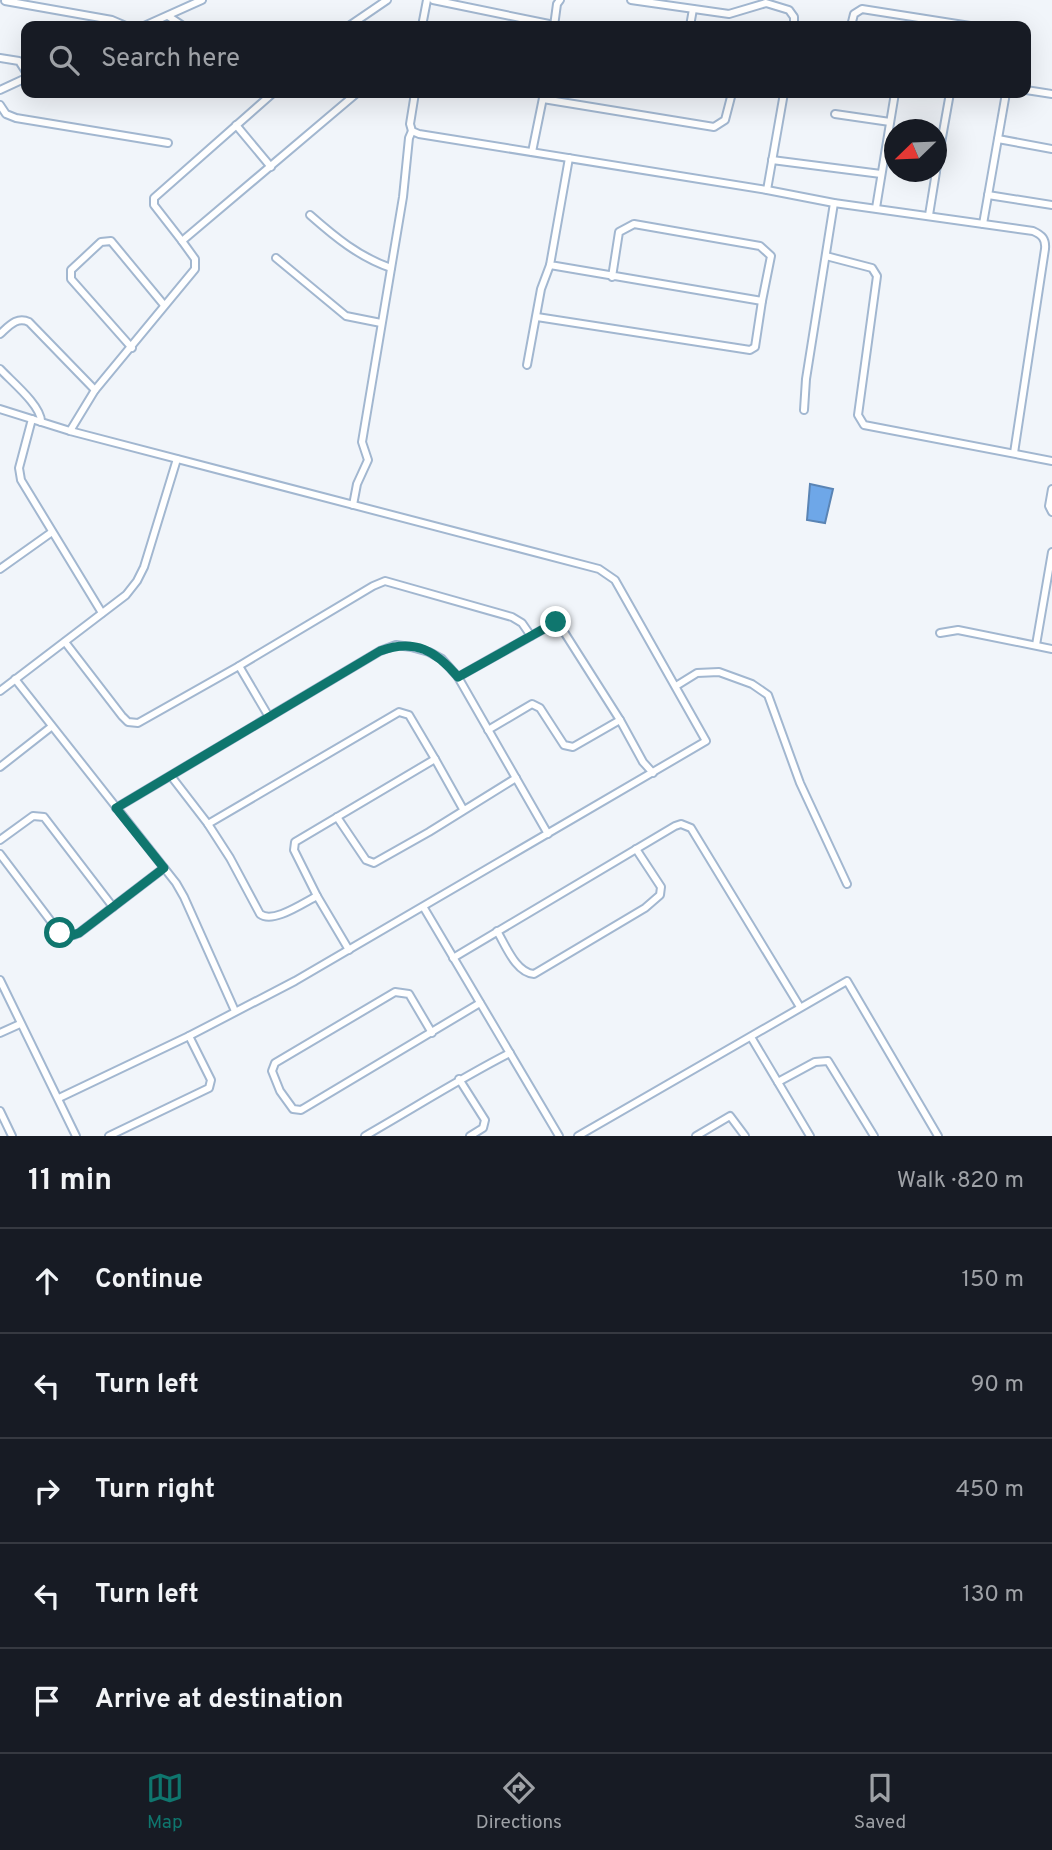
<!DOCTYPE html>
<meta charset="utf-8">
<style>
:root{--surface:#171b24;--page:#242831;--text:#f1f3f6;--muted:#9ea1a6;--line:#363941;--accent:#0f766e}
body{margin:0;font-family:Overpass,sans-serif;background:var(--page);color:var(--text)}
.compass{position:absolute;left:884px;top:119px;width:63px;height:63px;border-radius:50%;background:var(--surface);box-shadow:0 7px 28px #0002;rotate:247deg}
.stop{position:absolute;width:21px;height:21px;margin:-16px;border:5px solid #0f766e;border-radius:50%;background:#fff}
.stop.end{background:#0f766e;border-color:#fff;box-shadow:0 2px 7px #0008}
.list{margin:0;padding:0;list-style:none}
h2{display:flex;justify-content:space-between;align-items:center;height:91px;margin:0;padding:0 28px;font-size:30px}
h2 small{font-size:23px;font-weight:400;color:var(--muted)}
.list li{display:grid;grid-template-columns:46px 1fr auto;gap:21px;align-items:center;box-sizing:border-box;height:105px;padding:0 28px;border-top:2px solid var(--line)}
.list b{display:block;font-size:26px;white-space:nowrap}
.list em{font-size:23px;font-style:normal;color:var(--muted)}
.icon{flex:none;width:38px;height:38px;fill:none;stroke:currentColor;stroke-width:2;stroke-linecap:round;stroke-linejoin:round}
.map{position:relative;flex:none;width:1052px;height:1136px;overflow:hidden}
.search{position:absolute;background:var(--surface);box-shadow:0 7px 28px #0002;left:21px;right:21px;top:21px;height:77px;display:flex;align-items:center;gap:18px;box-sizing:border-box;padding:0 24px;border-radius:14px;color:var(--muted);font-size:26px}
.sheet{height:616px;background:var(--surface)}
nav{display:flex;justify-content:space-around;align-items:center;box-sizing:border-box;height:98px;border-top:2px solid var(--line);background:var(--surface);font-size:19px;color:var(--muted)}
nav a{display:grid;justify-items:center;gap:4px}
nav .on{color:var(--accent)}
.map>svg:first-child{display:block}
.water{fill:#6ea7e8;stroke:#5a84b4;stroke-width:2}
.lines{fill:none;stroke-linecap:round;stroke-linejoin:round}
.minor-casing{stroke:#a2b7d0;stroke-width:10}
.minor{stroke:#fff;stroke-width:6}
.route{stroke:#0f766e;stroke-width:9}
</style>
<div class="map">
<svg width="1052" height="1136" viewBox="0 0 1052 1136">
<rect width="100%" height="100%" fill="#f1f5fa"/>
<polygon class="water" points="810,484 833,489 825,523 807,520"/>
<g class="lines">
<defs>
<g id="minor">
<polyline points="433,0 554,25"/>
<polyline points="631,0 729,14 766,3 789,10 794,17 794,26"/>
<polyline points="5,1 112,20 126,26"/>
<polyline points="168,16 183,26"/>
<polyline points="144,26 202,0"/>
<polyline points="349,26 387,0"/>
<polyline points="422,26 427,0"/>
<polyline points="554,26 557,4 560,0"/>
<polyline points="690,26 693,9"/>
<polyline points="851,26 854,14 862,9 970,26"/>
<polyline points="0,58 19,61 26,72"/>
<polyline points="0,90 26,78"/>
<polyline points="1026,90 1052,94"/>
<path d="M415 93 410 124 412 131 419 134 767 190 834 203 1033 231C1042 235 1046 239 1045 249L1014 453"/>
<polyline points="543,99 714,127 725,120 732,93"/>
<polyline points="0,105 6,114 16,118 168,143"/>
<polyline points="835,114 890,122"/>
<polyline points="236,125 271,167"/>
<polyline points="998,139 1052,149"/>
<polyline points="532,152 544,93"/>
<polyline points="569,158 550,265 762,301 771,256 760,246 634,224 619,232 612,277"/>
<polyline points="772,160 881,174"/>
<polyline points="936,171 950,93"/>
<polyline points="767,190 784,93"/>
<polyline points="988,195 1052,205"/>
<polyline points="876,208 895,93"/>
<path d="M310 215C335 237 359 257 391 268"/>
<polyline points="929,215 936,172"/>
<polyline points="983,224 1006,93"/>
<polyline points="182,241 154,205 154,198 273,93"/>
<polyline points="826,256 872,268 877,276 858,415 864,425 1052,461"/>
<polyline points="276,258 346,316 381,323"/>
<polyline points="537,317 750,350 755,347 762,301"/>
<path d="M0 334C9 326 17 316 29 322L95 390"/>
<polyline points="132,348 71,279 71,270 101,242 111,241 164,305"/>
<polyline points="527,365 541,289 550,265"/>
<path d="M0 369C11 381 42 406 41 422"/>
<polyline points="0,409 70,431 599,569 615,580 706,741 295,981 189,1036 59,1098"/>
<polyline points="804,410 806,379 834,203"/>
<polyline points="32,419 19,468 21,480 102,613"/>
<polyline points="70,431 95,390 195,269 195,259 182,241 357,93"/>
<polyline points="1052,489 1049,506 1052,512"/>
<polyline points="353,505 357,484 368,460 362,442 403,197 409,138 412,131"/>
<polyline points="0,569 52,532"/>
<polyline points="940,633 958,630 1052,649"/>
<polyline points="65,642 122,716 128,722 138,723 239,666 373,586 385,581 512,617 522,623 531,636"/>
<polyline points="1036,645 1052,552"/>
<polyline points="239,666 269,717"/>
<polyline points="458,677 556,622 559,624 620,720 643,762 653,773"/>
<polyline points="15,679 176,883 184,897 235,1011"/>
<polyline points="676,686 697,673 719,672 752,684 768,695 800,783 847,884"/>
<polyline points="0,691 126,595 137,581 144,567 177,459"/>
<polyline points="488,730 532,704 540,708 564,745 573,747 620,720"/>
<polyline points="435,759 463,809"/>
<polyline points="0,767 51,727"/>
<path d="M171 776 208 824 230 858 260 914C273 924 303 903 317 896"/>
<polyline points="116,808 380,651 396,645 411,647 429,652 442,659 458,677 548,834"/>
<polyline points="337,817 366,860 374,863 429,832 516,778"/>
<polyline points="208,824 399,712 409,715 435,759 295,842 294,850 317,896 349,950"/>
<polyline points="0,840 33,816 44,817 113,907"/>
<path d="M0 854 56 928C63 936 69 938 79 933L164 868"/>
<polyline points="424,908 559,1136"/>
<path d="M497 931C506 946 516 973 534 974L645 908 660 895 661 887 636 849"/>
<polyline points="453,958 675,826 681,824 691,828 800,1007"/>
<polyline points="0,980 76,1136"/>
<polyline points="0,1033 20,1024"/>
<polyline points="432,1033 409,994 395,992 275,1063 272,1071 280,1091 293,1109 301,1110 480,1003"/>
<polyline points="751,1037 810,1136"/>
<polyline points="459,1079 485,1120 483,1128 470,1136"/>
<polyline points="778,1082 815,1062 828,1061 874,1136"/>
<polyline points="0,1111 12,1136"/>
<polyline points="109,1136 209,1088 211,1080 189,1036"/>
<path d="M365 1136C414 1108 461 1078 510 1053"/>
<polyline points="578,1136 847,981 938,1136"/>
<polyline points="696,1136 730,1116 745,1136"/>
</g>
</defs>
<use href="#minor" class="minor-casing"/>
<use href="#minor" class="minor"/>
</g>
<g class="lines">
<path class="route" d="M60 933 70 936 79 933 164 868 116 808 380 651C415 638 436 651 458 677L556 622"/>
</g>
</svg>
<svg class="compass" viewBox="-18 -18 36 36"><path d="M0-13l5 13h-10z" fill="#e53935"/><path d="M0 13l5-13h-10z" fill="#9ea1a6"/></svg>
<div class="stop" style="left:60px;top:933px"></div>
<div class="stop end" style="left:556px;top:622px"></div>
<div class="search"><svg class="icon" aria-label="search" viewBox="0 0 24 24"><circle cx="10" cy="10" r="6"/><path d="M15 15l6 6"/></svg>Search here</div>
</div>
<section class="sheet">
<h2>11 min<small>Walk · 820 m</small></h2>
<ul class="list">
<li><svg class="icon" aria-label="ahead" viewBox="0 0 24 24"><path d="M12 20V5M6 11l6-6 6 6"/></svg><div><b>Continue</b></div><em>150 m</em></li>
<li><svg class="icon" aria-label="left" viewBox="0 0 24 24"><path d="M17 20v-9H6M10 6l-5 5 5 5"/></svg><div><b>Turn left</b></div><em>90 m</em></li>
<li><svg class="icon" aria-label="right" viewBox="0 0 24 24"><path d="M7 20v-9h11M14 6l5 5-5 5"/></svg><div><b>Turn right</b></div><em>450 m</em></li>
<li><svg class="icon" aria-label="left" viewBox="0 0 24 24"><path d="M17 20v-9H6M10 6l-5 5 5 5"/></svg><div><b>Turn left</b></div><em>130 m</em></li>
<li><svg class="icon" aria-label="arrive" viewBox="0 0 24 24"><path d="M6 21V4h12l-3 4 3 4H6"/></svg><div><b>Arrive at destination</b></div></li>
</ul>
</section>
<nav>
<a class="on"><svg class="icon" aria-label="map" viewBox="0 0 24 24"><path d="M3 6l6-2 6 2 6-2v14l-6 2-6-2-6 2zM9 4v14M15 6v14"/></svg>Map</a>
<a><svg class="icon" aria-label="directions" viewBox="0 0 24 24"><path d="M12 3l9 9-9 9-9-9zM9 14v-3h6M13 9l2 2-2 2"/></svg>Directions</a>
<a><svg class="icon" aria-label="saved" viewBox="0 0 24 24"><path d="M7 4h10v16l-5-4-5 4z"/></svg>Saved</a>
</nav>
